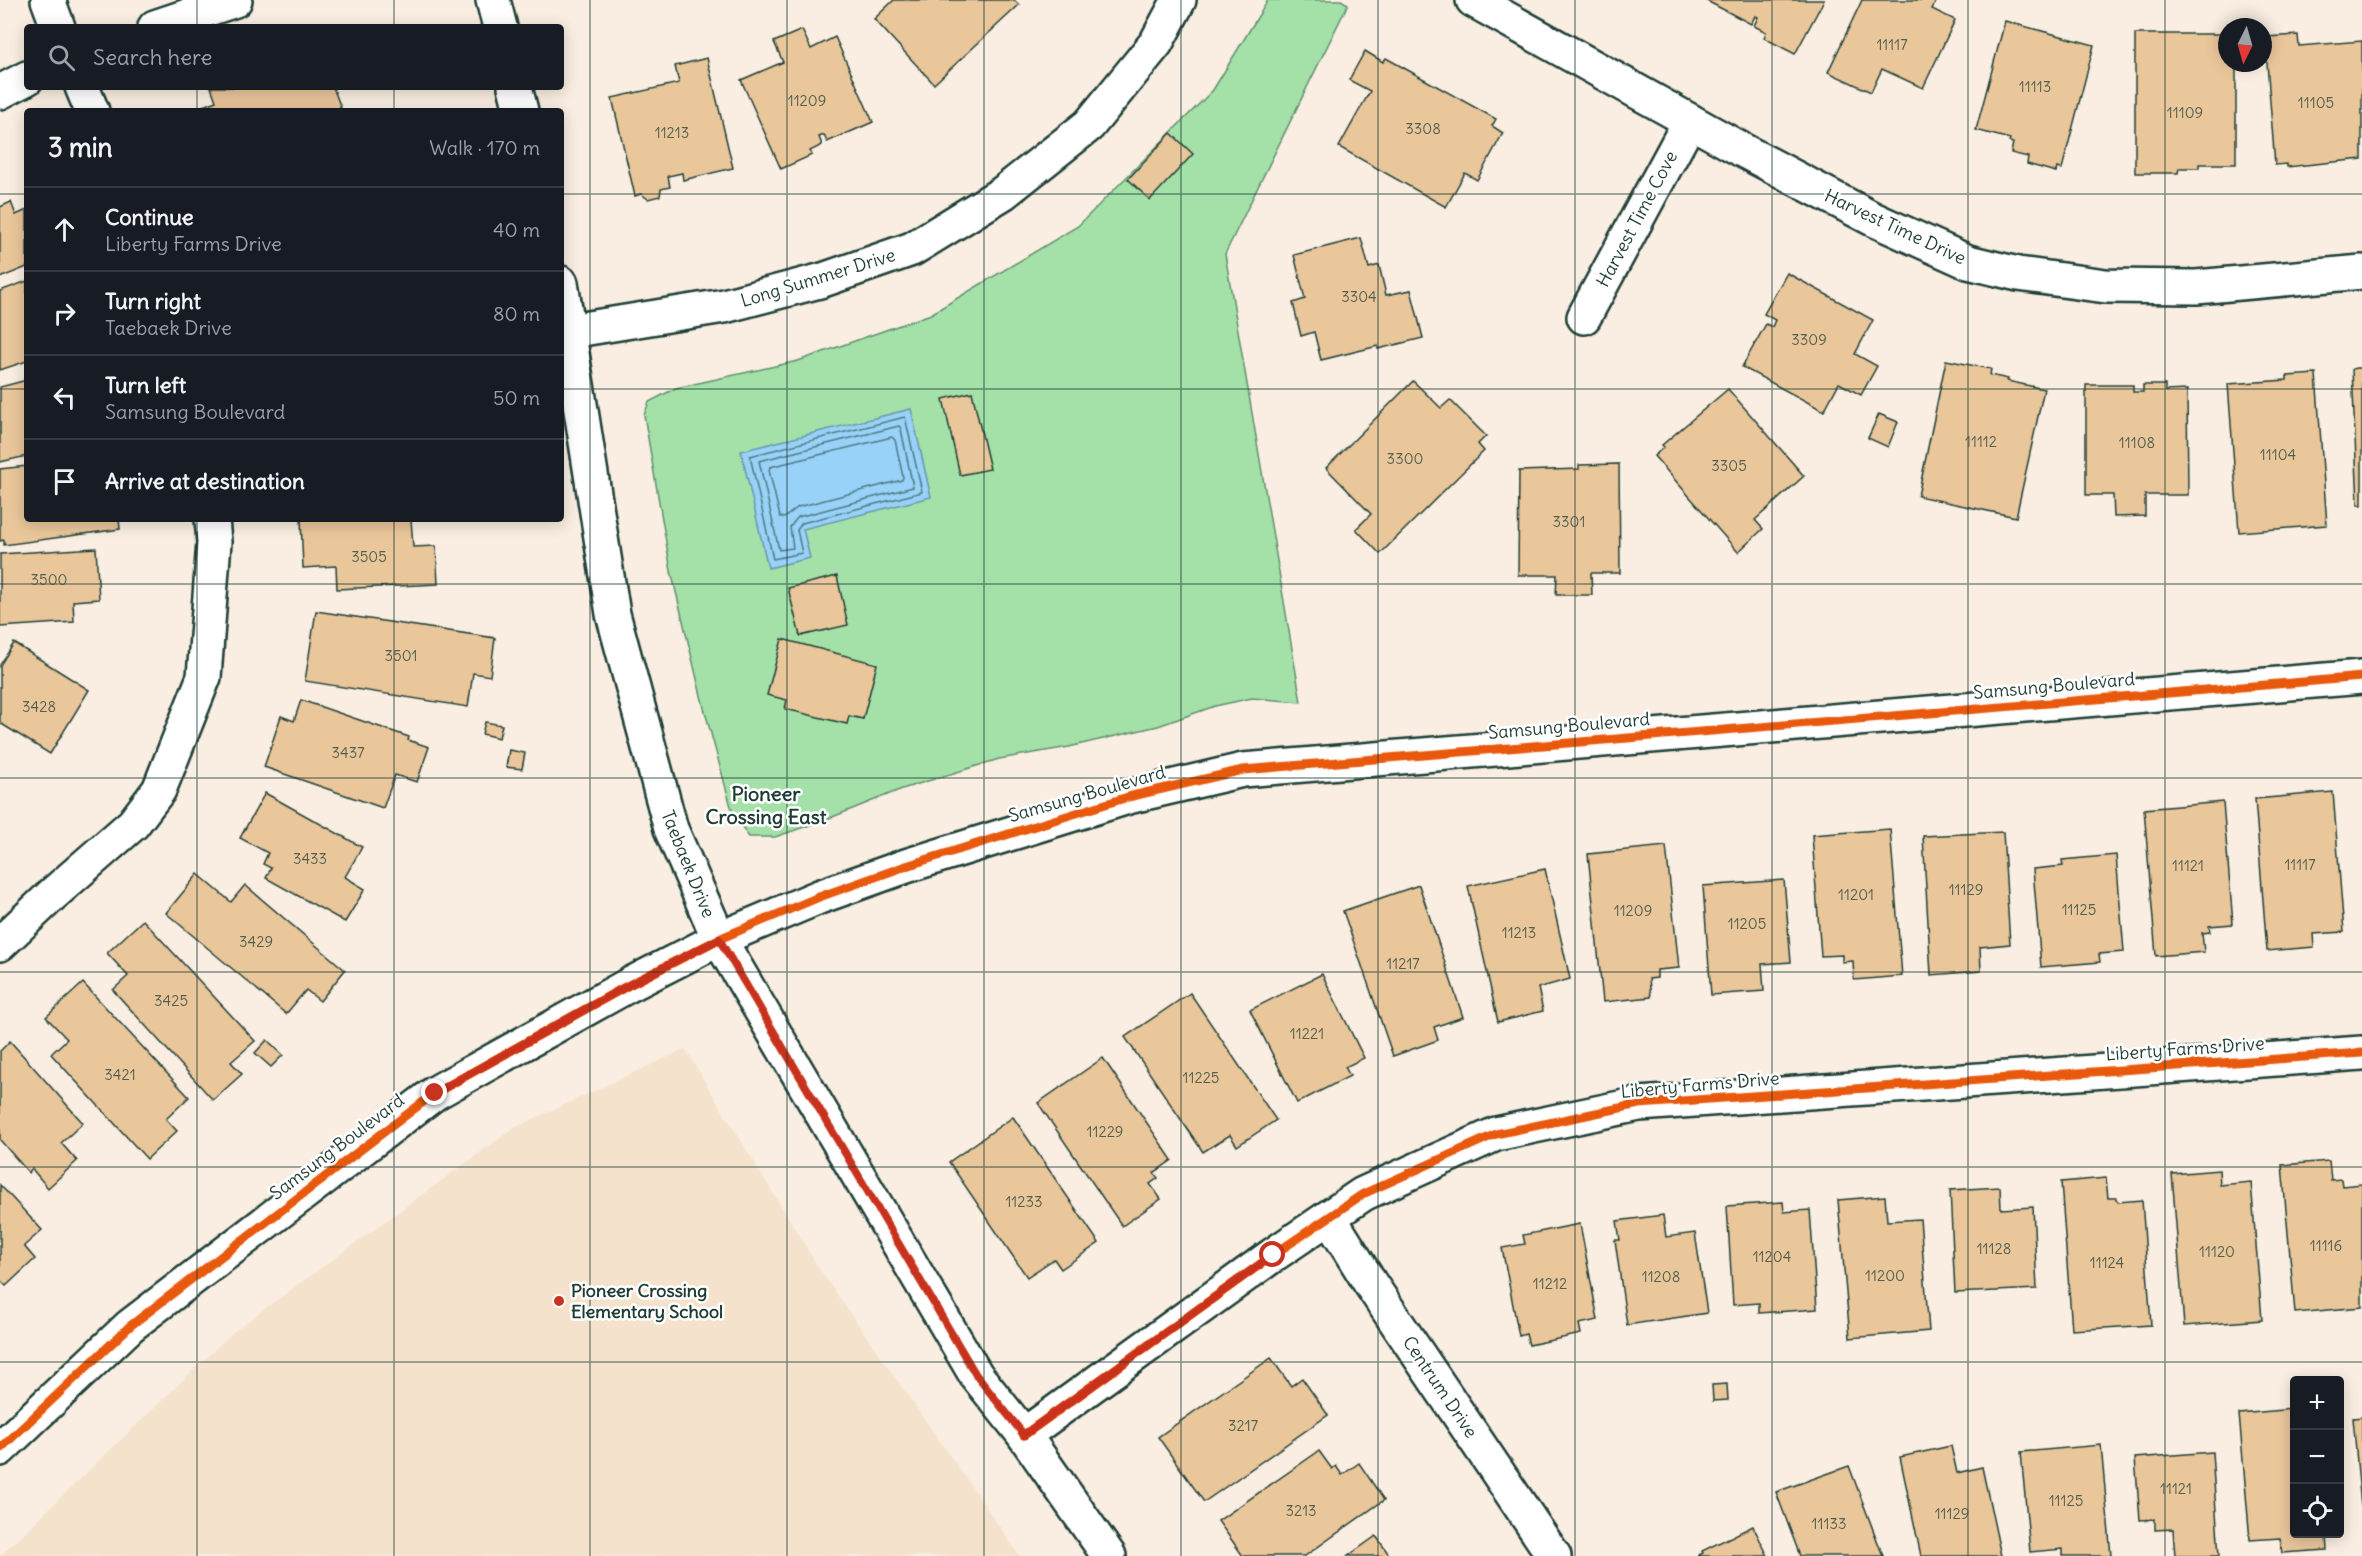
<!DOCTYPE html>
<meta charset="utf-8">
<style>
:root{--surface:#171b24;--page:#20242c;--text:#f1f3f6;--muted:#9ea1a6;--line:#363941}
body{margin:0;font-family:Delius,sans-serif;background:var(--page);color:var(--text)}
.controls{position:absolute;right:18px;bottom:18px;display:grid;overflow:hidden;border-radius:6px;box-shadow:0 3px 15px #0003}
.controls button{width:54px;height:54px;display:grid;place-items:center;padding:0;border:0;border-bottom:2px solid var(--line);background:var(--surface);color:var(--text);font:30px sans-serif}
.compass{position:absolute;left:2218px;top:18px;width:54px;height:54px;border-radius:50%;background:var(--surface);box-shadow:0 3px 15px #0003;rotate:185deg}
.stop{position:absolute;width:18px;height:18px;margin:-14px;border:4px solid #c8321e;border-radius:50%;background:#fff}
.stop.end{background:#c8321e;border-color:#fff;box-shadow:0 2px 6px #0008}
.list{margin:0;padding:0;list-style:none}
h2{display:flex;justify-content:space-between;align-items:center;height:78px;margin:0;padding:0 24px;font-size:26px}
h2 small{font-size:20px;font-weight:400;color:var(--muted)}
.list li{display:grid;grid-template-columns:39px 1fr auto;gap:18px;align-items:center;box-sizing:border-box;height:84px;padding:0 24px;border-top:2px solid var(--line)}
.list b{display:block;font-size:22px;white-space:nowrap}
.list p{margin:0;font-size:20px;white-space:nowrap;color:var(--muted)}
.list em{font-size:20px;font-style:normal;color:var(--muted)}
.icon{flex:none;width:33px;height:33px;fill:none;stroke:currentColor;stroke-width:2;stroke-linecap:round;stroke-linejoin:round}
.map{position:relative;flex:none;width:2362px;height:1556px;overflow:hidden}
.search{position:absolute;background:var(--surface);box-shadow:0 3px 15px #0003;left:24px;top:24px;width:540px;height:66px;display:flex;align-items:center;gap:15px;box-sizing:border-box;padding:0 21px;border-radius:6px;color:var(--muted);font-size:22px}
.panel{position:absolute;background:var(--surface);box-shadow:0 3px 15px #0003;left:24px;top:108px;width:540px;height:414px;border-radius:6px}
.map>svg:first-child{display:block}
.built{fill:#f4e2cc}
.green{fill:#a4e1a9;stroke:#628f6e;stroke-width:1.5}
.water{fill:#98d2f8;stroke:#6896aa;stroke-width:1.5}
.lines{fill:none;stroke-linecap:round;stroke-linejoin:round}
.shore{stroke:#4f7982;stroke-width:1.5}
.building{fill:#eac69b;stroke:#1f3d34;stroke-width:1.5}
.minor-casing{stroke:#1f3d34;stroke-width:38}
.minor{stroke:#fff;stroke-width:33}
.cycleway-casing{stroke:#fff;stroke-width:13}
.cycleway{stroke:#e8590c;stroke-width:9}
.route{stroke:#c8321e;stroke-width:8}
.grid{fill:none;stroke:#1f3d34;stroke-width:1.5;stroke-opacity:0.55}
.poi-dot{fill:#c8321e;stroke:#fff;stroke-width:2}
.labels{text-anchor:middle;stroke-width:5;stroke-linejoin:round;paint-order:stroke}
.number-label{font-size:15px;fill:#525f4e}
.street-label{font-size:18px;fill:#1f3d34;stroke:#fff}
.poi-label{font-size:18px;font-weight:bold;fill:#1f3d34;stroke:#fff;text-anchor:start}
.neighbourhood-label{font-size:20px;font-weight:bold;fill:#1f3d34;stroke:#fff}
</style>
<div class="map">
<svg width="2362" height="1556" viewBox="0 0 2362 1556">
<rect width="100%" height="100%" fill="#f9eee1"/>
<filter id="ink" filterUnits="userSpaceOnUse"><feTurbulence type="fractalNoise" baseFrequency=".0167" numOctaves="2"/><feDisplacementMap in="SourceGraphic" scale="12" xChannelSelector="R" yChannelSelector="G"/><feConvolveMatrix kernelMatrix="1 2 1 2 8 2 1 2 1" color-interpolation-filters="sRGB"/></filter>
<g filter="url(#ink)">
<polygon class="built" points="685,1049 820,1270 1020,1556 0,1556 233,1332 514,1128"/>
<polygon class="green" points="1268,0 1341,0 1348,4 1225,254 1301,702 1252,698 1215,706 1158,726 1069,747 999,759 902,789 825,820 775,837 749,837 733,814 704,708 671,571 644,415 649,402 676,388 798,361 931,314 1078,226 1213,90"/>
<polygon class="water" points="911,409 931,497 803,529 810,558 768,568 741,451"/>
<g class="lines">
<g class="shore">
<polygon points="905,417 922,492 802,523 797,530 802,553 773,559 750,456"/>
<polygon points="899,426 901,429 913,487 798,517 790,527 793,548 779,550 759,461"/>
<polygon points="892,437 895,440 903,477 902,480 798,507 784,518 780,517 769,470 770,467"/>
</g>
</g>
<g class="building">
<polygon points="894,0 1014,0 1019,5 934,84 874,19"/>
<polygon points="1705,0 1824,0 1795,54 1764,38 1766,32 1754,26 1758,17 1755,16 1751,24"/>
<polygon points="1862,0 1937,0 1932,9 1955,20 1923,88 1882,69 1871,92 1828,72"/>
<polygon points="2005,21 2094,45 2062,169 2057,168 2056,172 2027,164 2028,157 2011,153 2013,143 2009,142 2010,139 1976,130"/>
<polygon points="802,30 811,49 835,37 873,122 827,142 824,135 819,137 822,145 810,151 812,155 781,169 741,80 783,62 774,42"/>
<polygon points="2135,34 2227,34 2227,63 2236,63 2236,164 2199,164 2199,168 2179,168 2178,173 2135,173"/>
<polygon points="2298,35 2299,46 2362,41 2362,159 2287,167 2287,164 2275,165 2265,37"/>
<polygon points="1365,51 1383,62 1386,58 1496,119 1492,126 1503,133 1477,180 1465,173 1446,207 1339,147 1370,91 1349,80"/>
<polygon points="707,58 733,168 683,180 682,173 668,176 670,187 661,189 660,196 648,199 641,194 635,196 612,98 679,83 675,66"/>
<polygon points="211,87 333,87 341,108 333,111 190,111 216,101"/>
<polygon points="1171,133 1193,154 1150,200 1128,179"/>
<polygon points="11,202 16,215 27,210 27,267 0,278 0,207"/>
<polygon points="1361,238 1369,268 1379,265 1386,295 1411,290 1423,338 1378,349 1378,346 1321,360 1314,332 1301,336 1293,303 1305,299 1294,255"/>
<polygon points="1787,273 1873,320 1855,354 1877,366 1861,395 1839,383 1824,411 1742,367 1766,324 1772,327 1775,320 1764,314"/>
<polygon points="27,281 27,361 0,370 0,291"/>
<polygon points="1946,360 1991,369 1990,375 2008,379 2007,381 2044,389 2016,517 1918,496"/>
<polygon points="2356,368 2362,368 2362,505 2358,505 2352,369"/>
<polygon points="2316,374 2327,525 2239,532 2228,384 2287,380 2287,376"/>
<polygon points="27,380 27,456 0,462 0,387"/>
<polygon points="1413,381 1441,408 1450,400 1486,436 1478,444 1484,451 1380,554 1356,529 1371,514 1326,468"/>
<polygon points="2086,385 2133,385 2133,392 2143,392 2143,385 2165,385 2165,391 2187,390 2188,495 2145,495 2145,516 2114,517 2113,495 2086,495"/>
<polygon points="1728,389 1804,476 1755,520 1763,529 1738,552 1654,456 1664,447 1662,445"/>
<polygon points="972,392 990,469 960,475 943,399"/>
<polygon points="1879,414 1898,422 1888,447 1868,438"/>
<polygon points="1619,464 1620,573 1591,573 1592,595 1556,595 1557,575 1518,575 1519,471 1579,469 1579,465"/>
<polygon points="27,466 27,519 119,519 120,529 4,545 4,540 0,541 0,469"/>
<polygon points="301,519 411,519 413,547 436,546 438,584 337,589 336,566 303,568"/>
<polygon points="96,548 99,599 73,601 74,622 0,627 0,554"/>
<polygon points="837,576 848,625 800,636 788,588"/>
<polygon points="316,611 495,638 490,676 473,673 468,707 305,681"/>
<polygon points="782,639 877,664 863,719 849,716 847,724 785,709 787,700 767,695"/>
<polygon points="14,643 89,690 50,754 0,723 0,665"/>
<polygon points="301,700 409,737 408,740 429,747 417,782 395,775 383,808 264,767 281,716 294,721"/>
<polygon points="485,722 502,725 499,738 482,734"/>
<polygon points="509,750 525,753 522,769 506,767"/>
<polygon points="2333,792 2344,932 2313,934 2314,947 2267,951 2255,799"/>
<polygon points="265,793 362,847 345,877 365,889 345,922 266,878 271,868 263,864 268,853 240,838"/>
<polygon points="2223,802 2233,924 2209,926 2210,932 2202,933 2204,952 2156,956 2144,809"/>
<polygon points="1890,829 1902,976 1854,980 1853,961 1842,962 1842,955 1821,956 1812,835"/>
<polygon points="2003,832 2010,944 1980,947 1981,971 1931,975 1923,836"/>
<polygon points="1666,846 1679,968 1657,970 1657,978 1649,979 1651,997 1603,1002 1588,854"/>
<polygon points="2116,855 2124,952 2099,954 2100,962 2041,967 2033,869 2063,866 2062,860"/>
<polygon points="1545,869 1570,979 1538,988 1543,1011 1498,1022 1468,886"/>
<polygon points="198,874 231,902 245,885 345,970 320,1001 306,990 286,1014 166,913"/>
<polygon points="1784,880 1791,962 1762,964 1764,991 1711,995 1703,886"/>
<polygon points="1419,885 1463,1017 1434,1027 1438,1040 1393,1056 1343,911"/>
<polygon points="143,920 255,1041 231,1062 242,1074 213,1100 113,990 128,976 107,953"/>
<polygon points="1322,974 1364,1058 1345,1067 1350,1076 1297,1103 1250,1010"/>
<polygon points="83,983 189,1097 166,1119 177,1131 147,1159 51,1054 67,1039 46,1017"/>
<polygon points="1190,993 1276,1120 1237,1146 1230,1135 1203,1152 1125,1037"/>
<polygon points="267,1040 283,1055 271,1067 255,1053"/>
<polygon points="10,1041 83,1123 61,1143 77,1161 48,1188 32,1169 29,1173 0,1140 0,1051"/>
<polygon points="1103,1058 1172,1160 1154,1173 1158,1178 1150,1184 1161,1199 1122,1226 1038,1103"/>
<polygon points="1013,1117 1099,1243 1061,1269 1054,1259 1027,1277 949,1162"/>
<polygon points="2329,1161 2331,1180 2341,1179 2342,1186 2362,1184 2362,1307 2295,1313 2282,1165"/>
<polygon points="2219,1170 2220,1185 2251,1182 2262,1320 2184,1326 2172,1174"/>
<polygon points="2106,1178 2108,1198 2117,1198 2118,1202 2142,1200 2151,1325 2072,1330 2061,1182"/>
<polygon points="0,1185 42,1230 24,1246 35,1259 6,1286 0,1280"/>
<polygon points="2000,1187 2001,1209 2033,1207 2037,1289 1955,1293 1950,1190"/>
<polygon points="1885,1196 1887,1221 1920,1219 1929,1331 1850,1338 1838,1200"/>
<polygon points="1783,1202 1784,1212 1810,1210 1817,1309 1759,1313 1759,1303 1733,1305 1727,1206"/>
<polygon points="1663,1215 1666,1237 1695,1233 1707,1313 1627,1325 1615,1240 1620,1240 1617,1221"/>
<polygon points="1580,1224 1598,1320 1579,1324 1581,1334 1529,1345 1526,1334 1519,1336 1502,1248 1525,1244 1523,1235"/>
<polygon points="1271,1358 1291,1386 1302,1378 1328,1415 1204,1502 1158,1437"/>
<polygon points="1727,1384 1728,1400 1713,1401 1712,1385"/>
<polygon points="2294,1409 2294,1534 2326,1534 2327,1550 2282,1553 2280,1538 2250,1540 2239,1414"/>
<polygon points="2362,1417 2362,1518 2353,1418"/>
<polygon points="2101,1445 2111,1556 2063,1556 2063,1549 2030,1552 2021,1452"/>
<polygon points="1951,1446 1957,1473 1982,1467 2001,1556 1921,1556 1900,1457"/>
<polygon points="1319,1451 1332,1469 1336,1466 1342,1475 1359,1463 1384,1500 1305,1556 1243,1556 1218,1521"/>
<polygon points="2212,1452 2219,1556 2175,1556 2173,1529 2155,1530 2155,1519 2140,1520 2135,1458"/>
<polygon points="1849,1466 1883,1556 1800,1556 1776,1492"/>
<polygon points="1753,1526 1768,1556 1697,1556 1703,1553 1702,1551"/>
<polygon points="1376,1536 1390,1556 1348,1556"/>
</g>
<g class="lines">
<defs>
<g id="minor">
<polyline points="48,0 58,27"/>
<polyline points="493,0 500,27"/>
<polyline points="1473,0 1744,151 1873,219 1968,262 2018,274 2106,286 2196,287 2362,272"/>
<polyline points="155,27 235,0"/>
<polyline points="82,87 92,111"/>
<polyline points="515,87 521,111"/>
<polyline points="0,92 27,78"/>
<polyline points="561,283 613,614 671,829 719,939 976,1375 1024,1435 1109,1556"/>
<polyline points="1584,317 1690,121"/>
<polyline points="570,331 724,306 823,280 912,249 1003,193 1089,125 1156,43 1179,0"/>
<polyline points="0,944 53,894 133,824 159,790 204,677 214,542 212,519"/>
<polyline points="1329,1217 1370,1283 1554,1556"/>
<polyline points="1024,1435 1273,1255 1363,1194 1496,1134 1639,1104 2362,1053"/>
<polyline points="0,1449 130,1326 435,1093 627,986 719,939 819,897 906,866 1128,797 1243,770 2362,677"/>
</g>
</defs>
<use href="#minor" class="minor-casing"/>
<use href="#minor" class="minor"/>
<defs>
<g id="cycleway">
<polyline points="1024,1435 1273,1255 1363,1194 1496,1134 1639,1104 2362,1053"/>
<polyline points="0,1449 130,1326 435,1093 627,986 719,939 819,897 906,866 1128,797 1243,770 2362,677"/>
</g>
</defs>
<use href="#cycleway" class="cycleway-casing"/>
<use href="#cycleway" class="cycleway"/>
</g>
</g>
<g class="lines" filter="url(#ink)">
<polyline class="route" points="435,1093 627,986 719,939 976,1375 1024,1435 1273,1255"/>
</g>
<path class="grid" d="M197 0V27M394 0V27M590 0V1556M787 0V1556M984 0V1556M1181 0V1556M1378 0V1556M1575 0V1556M1772 0V1556M1968 0V1556M2165 0V1556M197 87V111M394 87V111M0 194H27M561 194H2362M0 389H27M561 389H2362M197 519V1556M394 519V1556M0 584H2362M0 778H2362M0 972H2362M0 1167H2362M0 1362H2362"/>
<circle class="poi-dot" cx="559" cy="1301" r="6"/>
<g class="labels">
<g class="number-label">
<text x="1892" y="50">11117</text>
<text x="2035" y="92">11113</text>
<text x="807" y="106">11209</text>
<text x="2316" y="108">11105</text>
<text x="2185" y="118">11109</text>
<text x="1423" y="134">3308</text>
<text x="672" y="138">11213</text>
<text x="1359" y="302">3304</text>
<text x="1809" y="345">3309</text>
<text x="1981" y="447">11112</text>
<text x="2137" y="448">11108</text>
<text x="2278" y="460">11104</text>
<text x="1405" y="464">3300</text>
<text x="1729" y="471">3305</text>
<text x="1569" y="527">3301</text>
<text x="369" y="562">3505</text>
<text x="49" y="585">3500</text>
<text x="401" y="661">3501</text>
<text x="39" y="712">3428</text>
<text x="348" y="758">3437</text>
<text x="310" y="864">3433</text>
<text x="2300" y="870">11117</text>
<text x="2188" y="871">11121</text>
<text x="1966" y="895">11129</text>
<text x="1856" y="900">11201</text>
<text x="2079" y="915">11125</text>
<text x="1633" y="916">11209</text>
<text x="1747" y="929">11205</text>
<text x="1519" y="938">11213</text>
<text x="256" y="947">3429</text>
<text x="1403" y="969">11217</text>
<text x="171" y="1006">3425</text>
<text x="1307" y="1039">11221</text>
<text x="120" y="1080">3421</text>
<text x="1201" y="1083">11225</text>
<text x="1105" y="1137">11229</text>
<text x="1024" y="1207">11233</text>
<text x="2326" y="1251">11116</text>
<text x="1994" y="1254">11128</text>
<text x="2217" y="1257">11120</text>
<text x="1772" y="1262">11204</text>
<text x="2107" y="1268">11124</text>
<text x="1885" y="1281">11200</text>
<text x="1661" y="1282">11208</text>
<text x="1550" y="1289">11212</text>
<text x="1243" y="1431">3217</text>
<text x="2176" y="1494">11121</text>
<text x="2066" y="1506">11125</text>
<text x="1301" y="1516">3213</text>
<text x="1952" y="1519">11129</text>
<text x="1829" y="1529">11133</text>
</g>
<g class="street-label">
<text transform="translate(1637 219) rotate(-62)" y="6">Harvest Time Cove</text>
<text transform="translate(1895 227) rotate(25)" y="6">Harvest Time Drive</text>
<text transform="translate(818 278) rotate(-17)" y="6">Long Summer Drive</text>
<text transform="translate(2054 686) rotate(-5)" y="6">Samsung Boulevard</text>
<text transform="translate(1569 726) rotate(-5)" y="6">Samsung Boulevard</text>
<text transform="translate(1087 794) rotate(-16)" y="6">Samsung Boulevard</text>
<text transform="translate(688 864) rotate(68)" y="6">Taebaek Drive</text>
<text transform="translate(2185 1049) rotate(-4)" y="6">Liberty Farms Drive</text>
<text transform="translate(1700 1085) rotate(-5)" y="6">Liberty Farms Drive</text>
<text transform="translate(337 1147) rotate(-37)" y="6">Samsung Boulevard</text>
<text transform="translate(1440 1387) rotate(56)" y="6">Centrum Drive</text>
</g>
<g class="poi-label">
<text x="571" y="1297">Pioneer Crossing<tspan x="571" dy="21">Elementary School</tspan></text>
</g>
<g class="neighbourhood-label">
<text x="766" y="801">Pioneer<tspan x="766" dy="23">Crossing East</tspan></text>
</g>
</g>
</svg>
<div class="controls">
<button>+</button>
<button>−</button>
<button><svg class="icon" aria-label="locate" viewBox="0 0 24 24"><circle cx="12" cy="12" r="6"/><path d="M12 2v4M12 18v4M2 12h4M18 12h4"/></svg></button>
</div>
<svg class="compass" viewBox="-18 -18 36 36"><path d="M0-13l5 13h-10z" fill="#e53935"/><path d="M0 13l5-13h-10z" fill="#9ea1a6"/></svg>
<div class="stop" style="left:1273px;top:1255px"></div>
<div class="stop end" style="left:435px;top:1093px"></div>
<div class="search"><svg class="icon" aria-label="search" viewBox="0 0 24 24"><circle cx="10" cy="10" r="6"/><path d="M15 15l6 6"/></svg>Search here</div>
<section class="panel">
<h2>3 min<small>Walk · 170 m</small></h2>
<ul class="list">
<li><svg class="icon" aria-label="ahead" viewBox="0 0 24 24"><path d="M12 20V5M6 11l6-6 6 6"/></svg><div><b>Continue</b><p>Liberty Farms Drive</p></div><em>40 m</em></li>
<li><svg class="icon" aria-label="right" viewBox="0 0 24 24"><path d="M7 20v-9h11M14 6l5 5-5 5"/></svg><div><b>Turn right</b><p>Taebaek Drive</p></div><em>80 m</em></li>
<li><svg class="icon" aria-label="left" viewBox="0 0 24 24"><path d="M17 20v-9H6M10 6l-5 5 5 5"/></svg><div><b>Turn left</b><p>Samsung Boulevard</p></div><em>50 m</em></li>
<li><svg class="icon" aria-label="arrive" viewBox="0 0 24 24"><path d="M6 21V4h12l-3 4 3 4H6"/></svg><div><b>Arrive at destination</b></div></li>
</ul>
</section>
</div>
